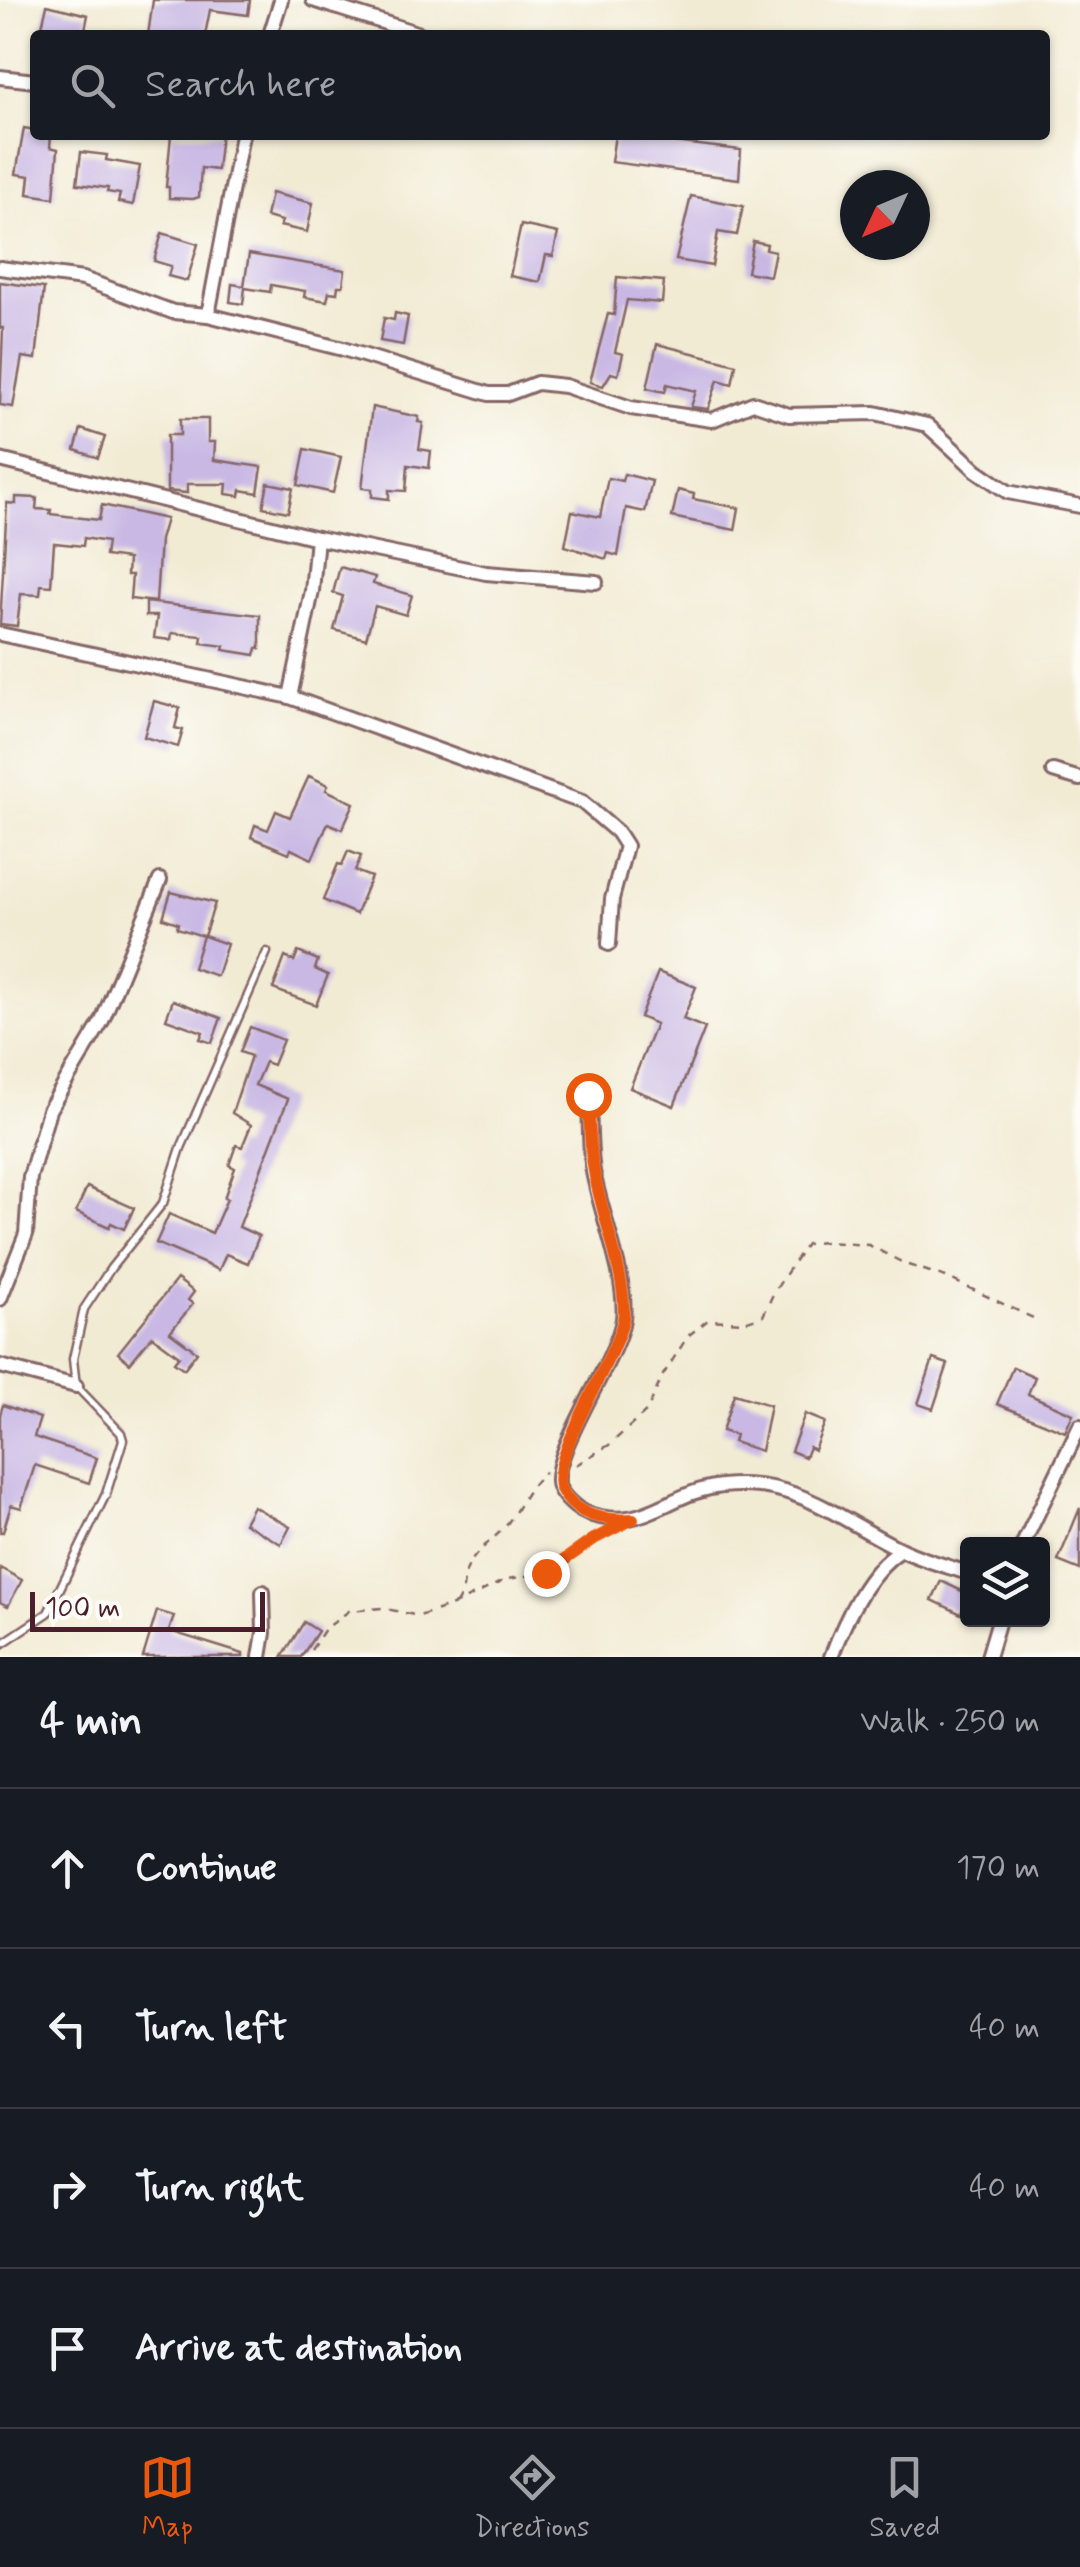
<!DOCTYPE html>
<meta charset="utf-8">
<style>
:root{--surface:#171b24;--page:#20242c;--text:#f1f3f6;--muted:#9ea1a6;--line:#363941;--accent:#ea580c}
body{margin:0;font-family:Mynerve,sans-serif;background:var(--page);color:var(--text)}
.controls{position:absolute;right:30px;bottom:30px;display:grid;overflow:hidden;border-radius:10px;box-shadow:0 2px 8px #0004}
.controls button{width:90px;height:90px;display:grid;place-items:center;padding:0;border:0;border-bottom:2px solid var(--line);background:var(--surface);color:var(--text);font:50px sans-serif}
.compass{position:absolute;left:840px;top:170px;width:90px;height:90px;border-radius:50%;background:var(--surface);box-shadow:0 2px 8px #0004;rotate:226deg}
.scale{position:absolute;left:30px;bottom:25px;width:235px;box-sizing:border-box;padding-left:10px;border:5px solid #4a1f2b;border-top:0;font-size:28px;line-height:35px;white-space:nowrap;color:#4a1f2b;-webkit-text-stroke:8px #fdfcf7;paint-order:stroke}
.stop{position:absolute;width:30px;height:30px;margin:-22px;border:8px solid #ea580c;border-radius:50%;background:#fff}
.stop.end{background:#ea580c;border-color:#fff;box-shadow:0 2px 10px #0008}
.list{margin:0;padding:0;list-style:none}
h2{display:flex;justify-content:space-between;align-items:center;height:130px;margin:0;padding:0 40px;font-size:42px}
h2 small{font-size:32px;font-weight:400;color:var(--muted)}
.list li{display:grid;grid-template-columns:65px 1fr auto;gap:30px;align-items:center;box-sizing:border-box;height:160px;padding:0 40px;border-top:2px solid var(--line)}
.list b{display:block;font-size:38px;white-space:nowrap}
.list em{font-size:32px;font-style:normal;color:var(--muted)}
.icon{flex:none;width:55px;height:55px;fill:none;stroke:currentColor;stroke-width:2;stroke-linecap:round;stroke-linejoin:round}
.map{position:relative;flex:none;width:1080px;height:1657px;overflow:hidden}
.search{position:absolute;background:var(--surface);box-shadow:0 2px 8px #0004;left:30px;right:30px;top:30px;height:110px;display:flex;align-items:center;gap:25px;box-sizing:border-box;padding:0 35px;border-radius:10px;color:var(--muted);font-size:38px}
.sheet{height:770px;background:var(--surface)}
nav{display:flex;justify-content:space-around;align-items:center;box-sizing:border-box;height:140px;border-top:2px solid var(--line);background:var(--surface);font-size:28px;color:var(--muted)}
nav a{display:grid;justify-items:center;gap:5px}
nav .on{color:var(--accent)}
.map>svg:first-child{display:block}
.building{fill:#c9b8e4}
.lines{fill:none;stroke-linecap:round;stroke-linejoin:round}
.lane-casing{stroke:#856666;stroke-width:11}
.street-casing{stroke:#856666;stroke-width:18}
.path{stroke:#856666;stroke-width:2.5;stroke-dasharray:8 8;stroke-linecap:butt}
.lane{stroke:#fff;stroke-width:6}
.street{stroke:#fff;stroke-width:12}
.route{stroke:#ea580c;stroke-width:12}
</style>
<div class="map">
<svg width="1080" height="1657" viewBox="0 0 1080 1657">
<rect width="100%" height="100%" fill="#fdfcf7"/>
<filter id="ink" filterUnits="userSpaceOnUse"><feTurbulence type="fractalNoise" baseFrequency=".01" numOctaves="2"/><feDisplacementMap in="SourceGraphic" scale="20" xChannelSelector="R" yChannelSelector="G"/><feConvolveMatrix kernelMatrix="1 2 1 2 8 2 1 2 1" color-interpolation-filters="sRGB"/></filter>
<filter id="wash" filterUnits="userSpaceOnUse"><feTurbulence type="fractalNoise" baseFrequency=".0048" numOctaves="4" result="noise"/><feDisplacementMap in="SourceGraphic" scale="40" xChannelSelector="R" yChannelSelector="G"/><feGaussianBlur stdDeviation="2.25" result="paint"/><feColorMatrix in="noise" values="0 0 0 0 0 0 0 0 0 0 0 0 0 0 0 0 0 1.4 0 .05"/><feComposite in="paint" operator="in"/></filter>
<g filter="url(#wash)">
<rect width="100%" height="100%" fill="#f2ebd4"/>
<g id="blocks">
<g class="building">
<polygon points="153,0 250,0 248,15 210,10 205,35 148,35"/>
<polygon points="47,5 88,15 84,35 40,35"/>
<polygon points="24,128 35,130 35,135 51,135 50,147 58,149 54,198 28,194 30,176 16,174"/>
<polygon points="171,135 221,135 217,170 201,168 199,197 193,199 169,198 169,187 166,187"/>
<polygon points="615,135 741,150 739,179 611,162"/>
<polygon points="81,152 107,155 106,160 140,166 133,205 118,202 120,194 107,192 108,188 77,184"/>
<polygon points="271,193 313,203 307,232 280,226 282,221 266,217"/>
<polygon points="691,196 743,206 737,235 718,232 712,266 676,260"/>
<polygon points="521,225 558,233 553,256 546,255 540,282 510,276"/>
<polygon points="162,233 198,244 187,281 168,276 171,266 154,261"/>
<polygon points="753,241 767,244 766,249 775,251 770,276 747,272"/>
<polygon points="249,254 345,270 343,286 338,286 337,293 329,292 327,301 304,297 305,291 271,285 270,292 245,288 243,304 230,302 232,284 244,286"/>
<polygon points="617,277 664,281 662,303 627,300 615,352 623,354 618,375 611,373 603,386 590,382 608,314 614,315"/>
<polygon points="0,282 44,288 36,359 22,357 13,407 0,405 3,328 0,328"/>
<polygon points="395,313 408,316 403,345 380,341 384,318 394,320"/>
<polygon points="657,344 736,364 732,384 718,380 708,409 691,407 696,391 667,384 665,392 647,388"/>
<polygon points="372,407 419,417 418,422 423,423 419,449 431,451 429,468 408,465 406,491 389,490 389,499 372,497 372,489 362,488"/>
<polygon points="180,419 208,419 208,442 215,442 214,460 262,467 258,493 241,490 240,496 226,494 227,484 187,484 187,493 167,491 167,435 180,435"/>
<polygon points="81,429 105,437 98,458 75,450"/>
<polygon points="305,449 341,457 333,493 298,485"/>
<polygon points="624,474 652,481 645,512 626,508 618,556 608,553 606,559 565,546 572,511 600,517 608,478 622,481"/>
<polygon points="268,483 293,488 288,512 263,507"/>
<polygon points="678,490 694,494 693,499 739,508 735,530 672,517"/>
<polygon points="16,497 37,498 36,509 51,510 50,514 99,520 102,505 166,519 160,540 156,602 130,599 132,575 127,575 128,559 105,556 107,542 84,538 83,546 54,543 51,586 41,585 40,595 21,594 17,626 0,624 7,503 16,504"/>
<polygon points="340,567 375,577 373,584 412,595 406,615 375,606 366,639 334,630 343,596 333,593"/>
<polygon points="146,602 260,615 260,649 257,648 255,655 224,650 225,646 201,643 202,636 172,633 171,640 154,638 157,616 146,616"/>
<polygon points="154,701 180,708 175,728 183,730 178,747 144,737"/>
<polygon points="309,776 328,785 326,790 354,803 342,829 328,823 312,859 291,849 289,853 251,837 255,825 268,830 276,811 290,817"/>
<polygon points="348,851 361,856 355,871 371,877 356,914 323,900 338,864 342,865"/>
<polygon points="171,892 215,903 204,936 227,944 217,976 193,968 203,936 177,928 178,923 163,918"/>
<polygon points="298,952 318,960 315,969 328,975 316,1005 273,989 285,957 294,961"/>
<polygon points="658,972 696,987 683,1019 705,1028 674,1106 630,1088 656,1024 640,1017"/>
<polygon points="173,1000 221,1018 212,1043 200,1039 203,1032 166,1019"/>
<polygon points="250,1027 283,1040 273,1065 265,1062 255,1085 288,1099 239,1227 259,1236 248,1263 226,1254 219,1270 156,1243 169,1214 212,1233 227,1199 224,1198 235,1168 229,1165 236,1145 242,1147 251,1125 232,1113 251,1056 240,1052"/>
<polygon points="87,1187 134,1208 124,1229 111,1223 109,1227 76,1212"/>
<polygon points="177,1279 194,1292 188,1300 193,1304 170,1332 197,1352 184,1369 174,1362 179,1356 152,1336 130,1363 118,1353"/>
<polygon points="933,1359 948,1364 933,1409 918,1404"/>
<polygon points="1013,1367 1035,1377 1028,1394 1073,1414 1065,1432 997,1404"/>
<polygon points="734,1394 770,1405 761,1451 733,1442 735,1435 722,1431"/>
<polygon points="3,1405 40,1418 34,1437 97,1458 89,1483 35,1465 21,1508 11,1505 3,1532 0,1532 0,1415"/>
<polygon points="805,1414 825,1422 814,1450 809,1447 805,1457 791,1451"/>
<polygon points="253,1506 290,1527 281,1544 244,1523"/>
<polygon points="1080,1508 1080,1570 1058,1561"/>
<polygon points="0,1568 22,1580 8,1606 0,1602"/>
<polygon points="941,1581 968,1594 961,1614 932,1600"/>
<polygon points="157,1611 174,1616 169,1631 243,1654 243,1657 143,1657"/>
<polygon points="304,1622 318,1631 301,1657 282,1657"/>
</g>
</g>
</g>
<g filter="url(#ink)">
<use href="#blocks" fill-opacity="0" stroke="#856666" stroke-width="2.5"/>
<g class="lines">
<defs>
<polyline id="lane" points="0,1645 48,1613 106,1494 123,1440 121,1433 76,1386 73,1359 84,1309 111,1268 163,1203 181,1148 267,952"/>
<g id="street">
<polyline points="313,0 423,35"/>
<polyline points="270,35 281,0"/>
<polyline points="0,77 35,81"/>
<polyline points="0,268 83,279 173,312 208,315 242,135"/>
<polyline points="208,315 343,349 489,394 508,394 537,383 565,386 631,408 712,420 753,403 789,415 875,413 927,425 976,470 1008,492 1080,506"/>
<polyline points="0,460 317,538 312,591 290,697 582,802 617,832 626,846 612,899 609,944"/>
<polyline points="317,538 486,573 596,582"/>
<polyline points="0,634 290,697"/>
<polyline points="1053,771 1080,779"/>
<path d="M589 1095C590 1120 589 1146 593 1171 600 1212 628 1279 623 1319 618 1359 548 1456 559 1487 563 1497 576 1509 586 1513 645 1534 666 1492 722 1486 794 1478 836 1517 896 1547 918 1559 944 1565 968 1573"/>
<polyline points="0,1299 26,1234 30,1177 49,1110 102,1021 160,880"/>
<polyline points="0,1366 76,1386"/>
<polyline points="1023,1544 1080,1426"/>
<polyline points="260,1657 264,1633 263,1592"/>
<path d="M831 1657C845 1620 867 1571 901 1550"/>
<polyline points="988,1657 999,1620"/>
</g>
</defs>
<use href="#lane" class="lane-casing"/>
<use href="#street" class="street-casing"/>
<g class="path">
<polyline points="576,1465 609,1445 647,1411 663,1375 688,1336 708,1320 744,1322 763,1316 774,1292 806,1244 825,1242 869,1245 905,1264 946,1277 1033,1318"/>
<path d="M456 1604C467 1587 461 1581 468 1567 476 1550 495 1539 506 1525 522 1505 524 1491 545 1472"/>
<polyline points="311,1650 325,1629 349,1611 382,1608 419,1616 456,1604 507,1579 546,1573 605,1534"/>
</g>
<use href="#lane" class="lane"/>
<use href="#street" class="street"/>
</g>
</g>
<g class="lines" filter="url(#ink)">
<path class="route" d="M546 1573 594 1539 633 1519C606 1521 575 1517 561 1489 547 1462 616 1358 623 1320 629 1283 600 1210 594 1171 589 1146 590 1120 588 1095"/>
</g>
</svg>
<div class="controls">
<button><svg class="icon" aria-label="layers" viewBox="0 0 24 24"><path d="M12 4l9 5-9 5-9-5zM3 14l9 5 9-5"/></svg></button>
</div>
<svg class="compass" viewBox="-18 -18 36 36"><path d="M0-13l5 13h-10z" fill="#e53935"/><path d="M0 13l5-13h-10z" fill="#9ea1a6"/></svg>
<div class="scale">100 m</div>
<div class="stop" style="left:588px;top:1095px"></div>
<div class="stop end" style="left:546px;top:1573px"></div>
<div class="search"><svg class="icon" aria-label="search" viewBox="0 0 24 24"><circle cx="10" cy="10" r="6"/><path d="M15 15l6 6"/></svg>Search here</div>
</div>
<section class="sheet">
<h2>4 min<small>Walk · 250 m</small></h2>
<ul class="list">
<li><svg class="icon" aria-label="ahead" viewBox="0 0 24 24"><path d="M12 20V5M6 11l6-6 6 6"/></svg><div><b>Continue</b></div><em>170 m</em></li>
<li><svg class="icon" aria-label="left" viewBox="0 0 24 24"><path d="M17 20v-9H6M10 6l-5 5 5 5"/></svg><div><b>Turn left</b></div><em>40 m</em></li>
<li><svg class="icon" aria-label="right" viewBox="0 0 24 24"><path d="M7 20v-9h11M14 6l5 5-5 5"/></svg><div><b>Turn right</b></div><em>40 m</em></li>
<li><svg class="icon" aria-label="arrive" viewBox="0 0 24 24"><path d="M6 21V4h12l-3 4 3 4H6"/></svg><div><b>Arrive at destination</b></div></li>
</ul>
</section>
<nav>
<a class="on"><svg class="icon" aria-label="map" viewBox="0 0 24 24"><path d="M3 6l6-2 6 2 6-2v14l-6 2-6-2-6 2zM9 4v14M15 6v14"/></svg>Map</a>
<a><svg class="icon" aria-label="directions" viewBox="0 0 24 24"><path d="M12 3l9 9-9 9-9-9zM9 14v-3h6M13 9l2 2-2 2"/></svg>Directions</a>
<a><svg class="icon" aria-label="saved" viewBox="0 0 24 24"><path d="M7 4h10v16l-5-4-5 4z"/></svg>Saved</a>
</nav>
